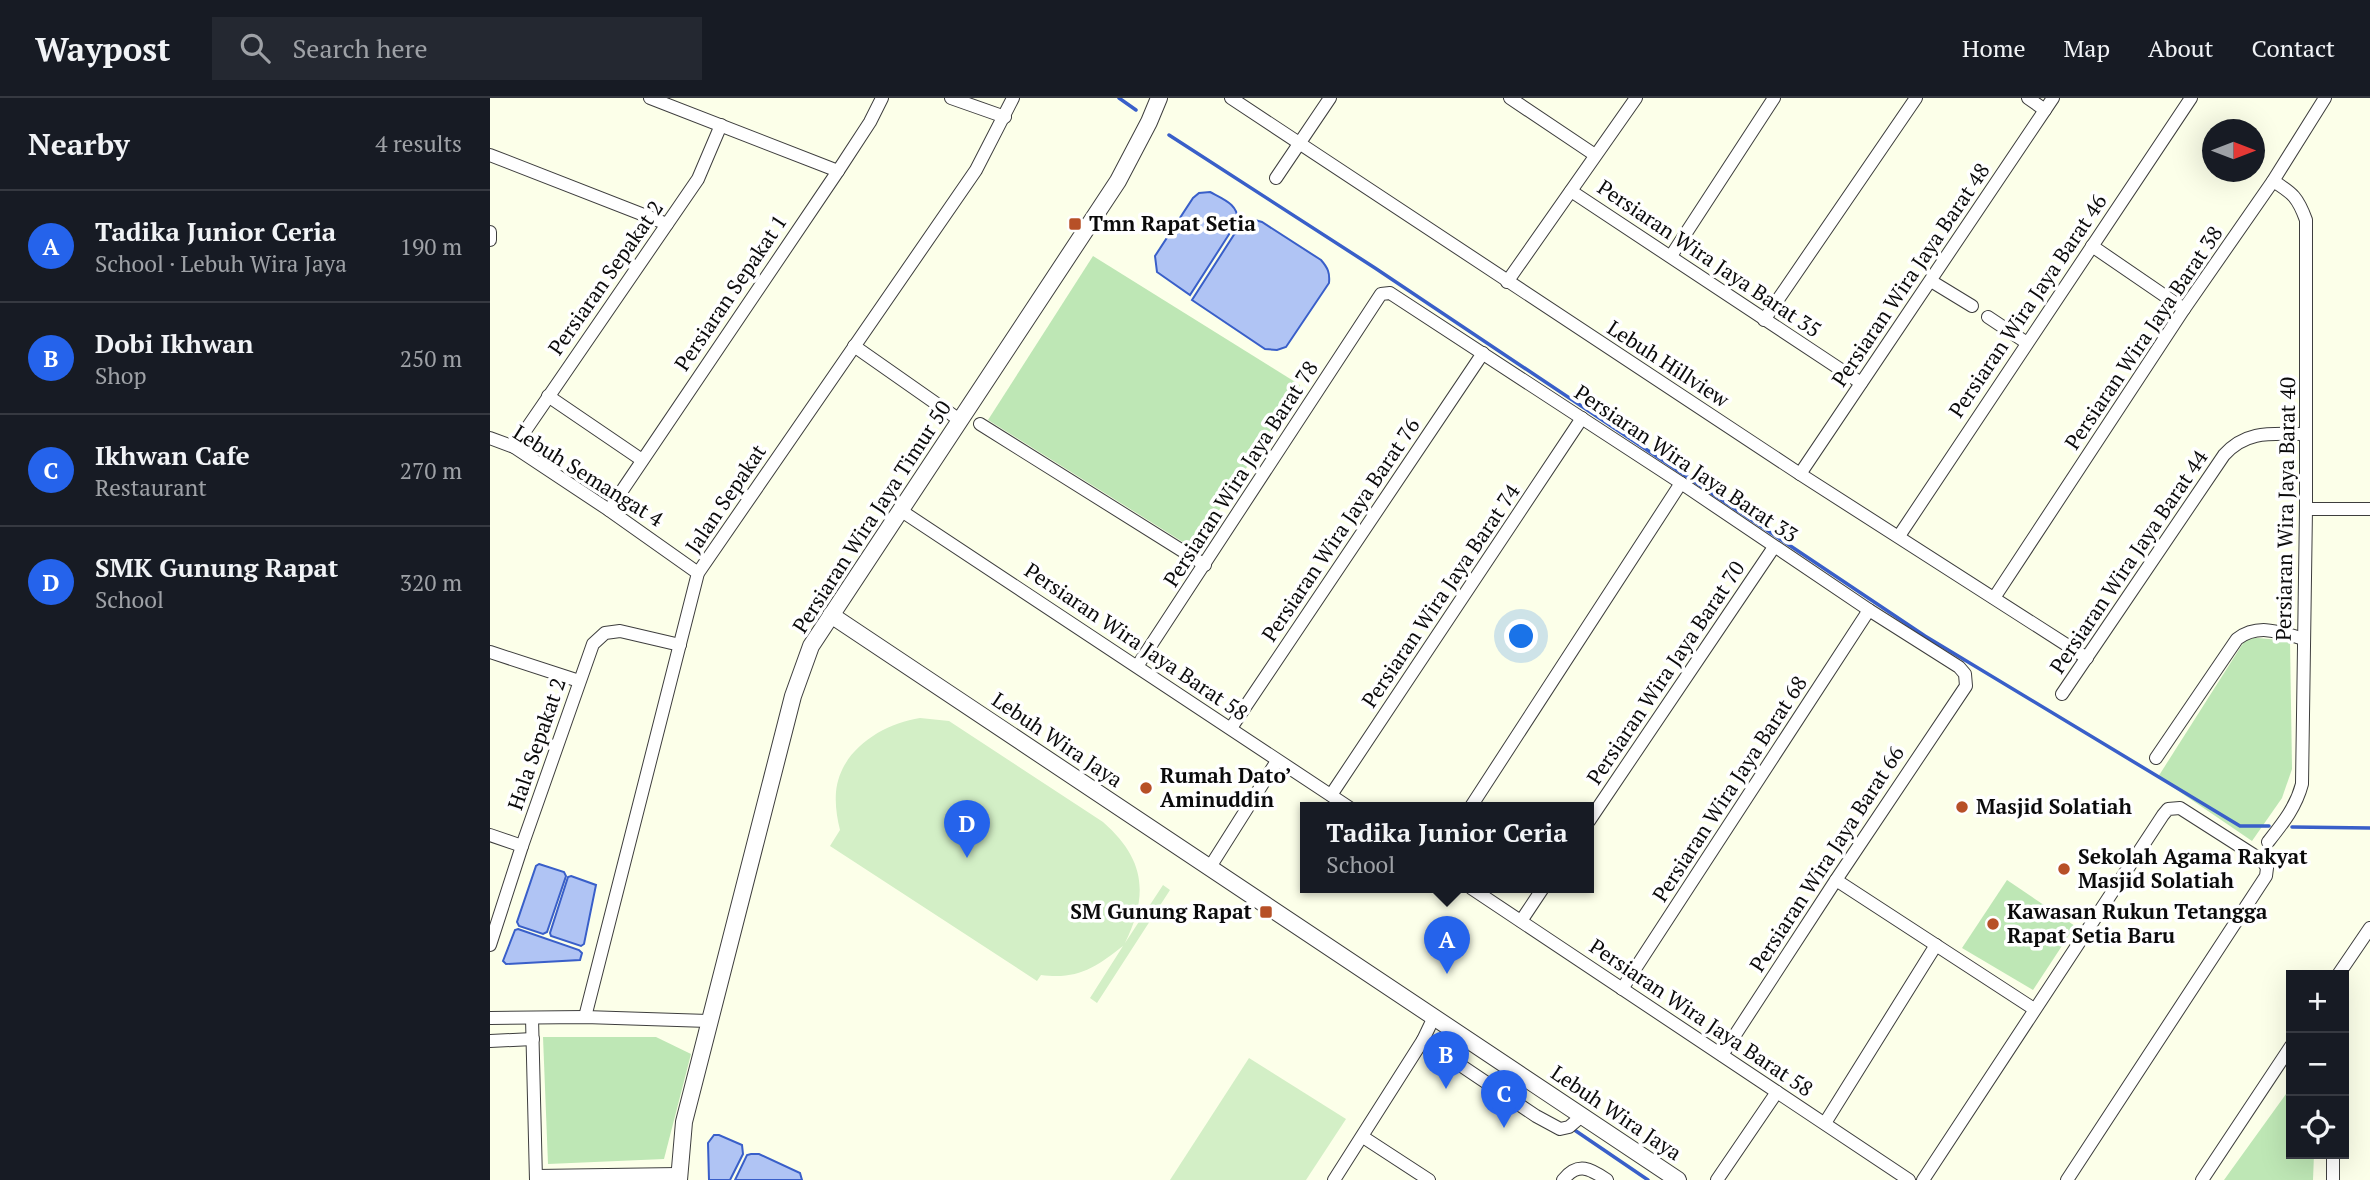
<!DOCTYPE html>
<meta charset="utf-8">
<style>
:root{--surface:#171b24;--page:#242831;--text:#f1f3f6;--muted:#9ea1a6;--line:#363941;--accent:#2563eb}
body{margin:0;font-family:"PT Serif",serif;background:var(--page);color:var(--text)}
.controls{position:absolute;right:21px;bottom:21px;display:grid;overflow:hidden;border-radius:0px;box-shadow:0 7px 28px #0002}
.controls button{width:63px;height:63px;display:grid;place-items:center;padding:0;border:0;border-bottom:2px solid var(--line);background:var(--surface);color:var(--text);font:35px sans-serif}
.compass{position:absolute;left:1712px;top:21px;width:63px;height:63px;border-radius:50%;background:var(--surface);box-shadow:0 7px 28px #0002;rotate:90deg}
.you{position:absolute;left:1032px;top:539px;width:24px;height:24px;margin:-18px;border:5px solid #fff;border-radius:50%;background:#1a73e8;box-shadow:0 0 0 10px #1a73e833}
.badge{display:grid;place-items:center;width:46px;height:46px;border-radius:50%;background:var(--accent);color:#fff;font-size:23px;font-weight:700}
.pin{position:absolute;translate:-50% -58px;filter:drop-shadow(0 2px 4px #0008)}
.pin::after{content:'';position:absolute;top:37px;width:24px;height:21px;background:inherit;clip-path:polygon(0 0,100% 0,50% 100%)}
.popup{position:absolute;left:810px;top:704px;width:294px;height:91px;box-sizing:border-box;display:grid;place-content:center;border-radius:0px;background:var(--surface);filter:drop-shadow(0 2px 5px #0005);font-size:23px;white-space:nowrap;color:var(--muted)}
.popup b{font-size:26px;color:var(--text)}
.popup::after{content:'';position:absolute;left:50%;top:100%;margin-left:-14px;border:14px solid transparent;border-top-color:var(--surface)}
.list{margin:0;padding:0;list-style:none}
h2{display:flex;justify-content:space-between;align-items:center;height:91px;margin:0;padding:0 28px;font-size:30px}
h2 small{font-size:23px;font-weight:400;color:var(--muted)}
.list li{display:grid;grid-template-columns:46px 1fr auto;gap:21px;align-items:center;box-sizing:border-box;height:112px;padding:0 28px;border-top:2px solid var(--line)}
.list b{display:block;font-size:26px;white-space:nowrap}
.list p{margin:0;font-size:23px;white-space:nowrap;color:var(--muted)}
.list em{font-size:23px;font-style:normal;color:var(--muted)}
.icon{flex:none;width:38px;height:38px;fill:none;stroke:currentColor;stroke-width:2;stroke-linecap:round;stroke-linejoin:round}
.map{position:relative;flex:none;width:1880px;height:1082px;overflow:hidden}
header{display:flex;align-items:center;gap:42px;box-sizing:border-box;height:98px;padding:0 35px;background:var(--surface);border-bottom:2px solid var(--line)}
header strong{font-size:33px}
nav{display:flex;gap:38px;margin-inline-start:auto;font-size:24px}
.search{width:490px;height:63px;background:var(--page);display:flex;align-items:center;gap:18px;box-sizing:border-box;padding:0 24px;border-radius:0px;color:var(--muted);font-size:26px}
main{display:flex}
aside{flex:1;background:var(--surface)}
.map>svg:first-child{display:block}
.green{fill:#bee7b5}
.pitch{fill:#d3efc6}
.water{fill:#b0c4f4;stroke:#395fc9;stroke-width:2}
.lines{fill:none;stroke-linecap:round;stroke-linejoin:round}
.stream{stroke:#395fc9;stroke-width:3.5}
.minor-casing{stroke:#3e3e3e;stroke-width:14}
.tertiary-casing{stroke:#3e3e3e;stroke-width:18}
.minor{stroke:#fff;stroke-width:12}
.tertiary{stroke:#fff;stroke-width:16}
.poi-dot{fill:#b75027;stroke:#fff;stroke-width:2.5}
.labels{text-anchor:middle;stroke-width:7;stroke-linejoin:round;paint-order:stroke}
.poi-label{font-size:21px;font-weight:bold;fill:#0b0b0b;stroke:#fff;text-anchor:start}
.street-label{font-size:21px;fill:#0b0b0b;stroke:#fff}
</style>
<header>
<strong>Waypost</strong>
<div class="search"><svg class="icon" aria-label="search" viewBox="0 0 24 24"><circle cx="10" cy="10" r="6"/><path d="M15 15l6 6"/></svg>Search here</div>
<nav><a>Home</a><a>Map</a><a>About</a><a>Contact</a></nav>
</header>
<main>
<aside>
<h2>Nearby<small>4 results</small></h2>
<ul class="list">
<li><span class="badge">A</span><div><b>Tadika Junior Ceria</b><p>School · Lebuh Wira Jaya</p></div><em>190 m</em></li>
<li><span class="badge">B</span><div><b>Dobi Ikhwan</b><p>Shop</p></div><em>250 m</em></li>
<li><span class="badge">C</span><div><b>Ikhwan Cafe</b><p>Restaurant</p></div><em>270 m</em></li>
<li><span class="badge">D</span><div><b>SMK Gunung Rapat</b><p>School</p></div><em>320 m</em></li>
</ul>
</aside>
<div class="map">
<svg width="1880" height="1082" viewBox="0 0 1880 1082">
<rect width="100%" height="100%" fill="#fcffe9"/>
<g class="green">
<polygon points="603,158 810,287 704,451 498,322"/>
<polygon points="1757,539 1800,543 1802,671 1792,700 1762,743 1668,679"/>
<polygon points="1517,782 1585,828 1543,892 1472,850"/>
<polygon points="53,939 166,939 201,956 174,1061 58,1066"/>
<polygon points="1801,989 1801,1056 1824,1056 1823,1082 1734,1082"/>
</g>
<g class="pitch">
<path d="M430 620 459 623 613 724C655 761 659 796 635 845L673 787 680 792 607 905 600 900 633 848C606 869 588 882 551 877L547 883 340 748 350 732C347 720 345 707 346 694 350 652 392 626 430 620Z"/>
<polygon points="759,960 856,1021 816,1082 680,1082"/>
</g>
<g class="water">
<path d="M720 94C733 101 750 107 747 124L700 197 667 174 665 158 703 100 709 95Z"/>
<path d="M765 122 772 124 831 162C838 170 840 175 839 185L796 249 787 252 775 251 702 202 747 132 758 123Z"/>
<polygon points="49,766 74,774 76,778 57,834 53,836 29,828 27,824 46,768"/>
<polygon points="81,778 106,787 94,846 91,848 61,838 60,835 78,779"/>
<polygon points="28,831 89,852 92,855 90,862 16,866 13,863 25,832"/>
<polygon points="224,1037 229,1037 252,1047 253,1056 240,1082 219,1082 218,1045"/>
<polygon points="261,1056 269,1056 310,1075 312,1082 245,1082 257,1057"/>
</g>
<g class="lines">
<g class="stream">
<polyline points="629,0 646,12"/>
<polyline points="679,37 885,170 1435,538 1750,728 1779,728"/>
<polyline points="1802,729 1880,730"/>
<polyline points="1083,1031 1158,1082"/>
</g>
<defs>
<g id="minor">
<polyline points="160,0 348,73"/>
<polyline points="461,0 515,19"/>
<polyline points="741,0 1310,376 1597,560"/>
<polyline points="1020,0 1105,57"/>
<polyline points="1538,0 1555,12"/>
<polyline points="0,57 177,126"/>
<polyline points="786,80 840,0"/>
<polyline points="1081,93 1371,285"/>
<polyline points="0,134 0,142"/>
<polyline points="1602,148 1694,211"/>
<polyline points="1181,158 1284,0"/>
<polyline points="1441,183 1482,208"/>
<polyline points="1017,184 1146,0"/>
<polyline points="1498,219 1537,245"/>
<polyline points="1274,222 1426,0"/>
<polyline points="364,248 471,323"/>
<polyline points="58,298 152,362"/>
<polyline points="490,326 715,467"/>
<polyline points="0,340 24,349 119,412 208,475"/>
<polyline points="24,349 208,81 231,27"/>
<polyline points="1310,376 1563,0"/>
<polyline points="1816,411 1880,411"/>
<polyline points="119,412 348,73 380,24 392,0"/>
<polyline points="410,412 860,710"/>
<polyline points="1409,438 1701,0"/>
<polyline points="1504,500 1694,211 1783,83 1835,0"/>
<polyline points="0,554 89,583"/>
<polyline points="648,567 891,196 900,195 1191,385 1379,512 1469,569 1475,576 1476,588 1346,782 1232,957"/>
<path d="M1572 596 1734 357C1757 331 1784 336 1816 336"/>
<polyline points="741,630 993,255"/>
<path d="M1666 660 1747 541C1768 525 1790 534 1814 541"/>
<polyline points="841,697 1092,320"/>
<polyline points="980,710 1191,385"/>
<polyline points="1099,723 1284,449"/>
<polyline points="0,737 32,748"/>
<path d="M1778 744C1793 725 1806 709 1812 686L1816 411V122C1808 100 1803 95 1783 83"/>
<polyline points="720,769 787,663"/>
<polyline points="1346,782 1544,911"/>
<polyline points="981,790 1419,1082"/>
<polyline points="1031,823 1053,790"/>
<polyline points="0,847 32,748 103,546 115,535 130,533 190,547"/>
<polyline points="1848,877 1880,830"/>
<polyline points="1132,891 1379,512"/>
<polyline points="95,919 208,475 486,72 523,0"/>
<polyline points="0,920 95,919 218,923"/>
<polyline points="42,920 46,1082"/>
<polyline points="933,942 1046,1018 1070,1031 1079,1029 1093,1017"/>
<polyline points="0,943 43,941"/>
<polyline points="1335,1025 1446,847"/>
<polyline points="873,1039 939,1082"/>
<polyline points="1843,1056 1843,1082"/>
<polyline points="46,1078 188,1076"/>
<polyline points="844,1082 933,942 944,919"/>
<path d="M1073 1082C1088 1063 1101 1071 1117 1082"/>
<polyline points="1227,1082 1287,994"/>
<polyline points="1433,1082 1673,717 1678,711 1690,710 1773,763 1777,770 1776,778 1577,1082"/>
<polyline points="1712,1082 1801,948"/>
</g>
<g id="tertiary">
<polyline points="341,517 1188,1082"/>
<polyline points="189,1082 194,1024 303,598 321,548 628,83 659,24 669,0"/>
</g>
</defs>
<use href="#minor" class="minor-casing"/>
<use href="#tertiary" class="tertiary-casing"/>
<use href="#minor" class="minor"/>
<use href="#tertiary" class="tertiary"/>
</g>
<g class="poi-dot">
<rect x="578" y="119" width="14" height="14" rx="3.5"/>
<circle cx="656" cy="690" r="7"/>
<circle cx="1472" cy="709" r="7"/>
<circle cx="1574" cy="771" r="7"/>
<rect x="769" y="807" width="14" height="14" rx="3.5"/>
<circle cx="1503" cy="826" r="7"/>
</g>
<g class="labels">
<g class="poi-label">
<text x="599" y="133">Tmn Rapat Setia</text>
<text x="670" y="685">Rumah Dato’<tspan x="670" dy="24">Aminuddin</tspan></text>
<text x="1486" y="716">Masjid Solatiah</text>
<text x="1588" y="766">Sekolah Agama Rakyat<tspan x="1588" dy="24">Masjid Solatiah</tspan></text>
<text x="762" y="821" text-anchor="end">SM Gunung Rapat</text>
<text x="1517" y="821">Kawasan Rukun Tetangga<tspan x="1517" dy="24">Rapat Setia Baru</tspan></text>
</g>
<g class="street-label">
<text transform="translate(1219 161) rotate(34)" y="7">Persiaran Wira Jaya Barat 35</text>
<text transform="translate(1421 177) rotate(-56)" y="7">Persiaran Wira Jaya Barat 48</text>
<text transform="translate(116 180) rotate(-55)" y="7">Persiaran Sepakat 2</text>
<text transform="translate(241 195) rotate(-56)" y="7">Persiaran Sepakat 1</text>
<text transform="translate(1538 208) rotate(-56)" y="7">Persiaran Wira Jaya Barat 46</text>
<text transform="translate(1654 240) rotate(-56)" y="7">Persiaran Wira Jaya Barat 38</text>
<text transform="translate(1178 266) rotate(33)" y="7">Lebuh Hillview</text>
<text transform="translate(1196 366) rotate(34)" y="7">Persiaran Wira Jaya Barat 33</text>
<text transform="translate(751 376) rotate(-57)" y="7">Persiaran Wira Jaya Barat 78</text>
<text transform="translate(98 378) rotate(32)" y="7">Lebuh Semangat 4</text>
<text transform="translate(236 401) rotate(-56)" y="7">Jalan Sepakat</text>
<text transform="translate(1796 411) rotate(-89)" y="7">Persiaran Wira Jaya Barat 40</text>
<text transform="translate(382 419) rotate(-57)" y="7">Persiaran Wira Jaya Timur 50</text>
<text transform="translate(851 432) rotate(-56)" y="7">Persiaran Wira Jaya Barat 76</text>
<text transform="translate(1639 464) rotate(-56)" y="7">Persiaran Wira Jaya Barat 44</text>
<text transform="translate(951 498) rotate(-56)" y="7">Persiaran Wira Jaya Barat 74</text>
<text transform="translate(646 544) rotate(34)" y="7">Persiaran Wira Jaya Barat 58</text>
<text transform="translate(1176 575) rotate(-56)" y="7">Persiaran Wira Jaya Barat 70</text>
<text transform="translate(567 642) rotate(34)" y="7">Lebuh Wira Jaya</text>
<text transform="translate(47 646) rotate(-71)" y="7">Hala Sepakat 2</text>
<text transform="translate(1240 691) rotate(-57)" y="7">Persiaran Wira Jaya Barat 68</text>
<text transform="translate(1337 761) rotate(-57)" y="7">Persiaran Wira Jaya Barat 66</text>
<text transform="translate(1211 920) rotate(34)" y="7">Persiaran Wira Jaya Barat 58</text>
<text transform="translate(1126 1015) rotate(34)" y="7">Lebuh Wira Jaya</text>
</g>
</g>
</svg>
<div class="controls">
<button>+</button>
<button>−</button>
<button><svg class="icon" aria-label="locate" viewBox="0 0 24 24"><circle cx="12" cy="12" r="6"/><path d="M12 2v4M12 18v4M2 12h4M18 12h4"/></svg></button>
</div>
<svg class="compass" viewBox="-18 -18 36 36"><path d="M0-13l5 13h-10z" fill="#e53935"/><path d="M0 13l5-13h-10z" fill="#9ea1a6"/></svg>
<div class="you"></div>
<div class="pin badge" style="left:957px;top:876px">A</div>
<div class="popup"><b>Tadika Junior Ceria</b>School</div>
<div class="pin badge" style="left:956px;top:991px">B</div>
<div class="pin badge" style="left:1014px;top:1030px">C</div>
<div class="pin badge" style="left:477px;top:760px">D</div>
</div>
</main>
